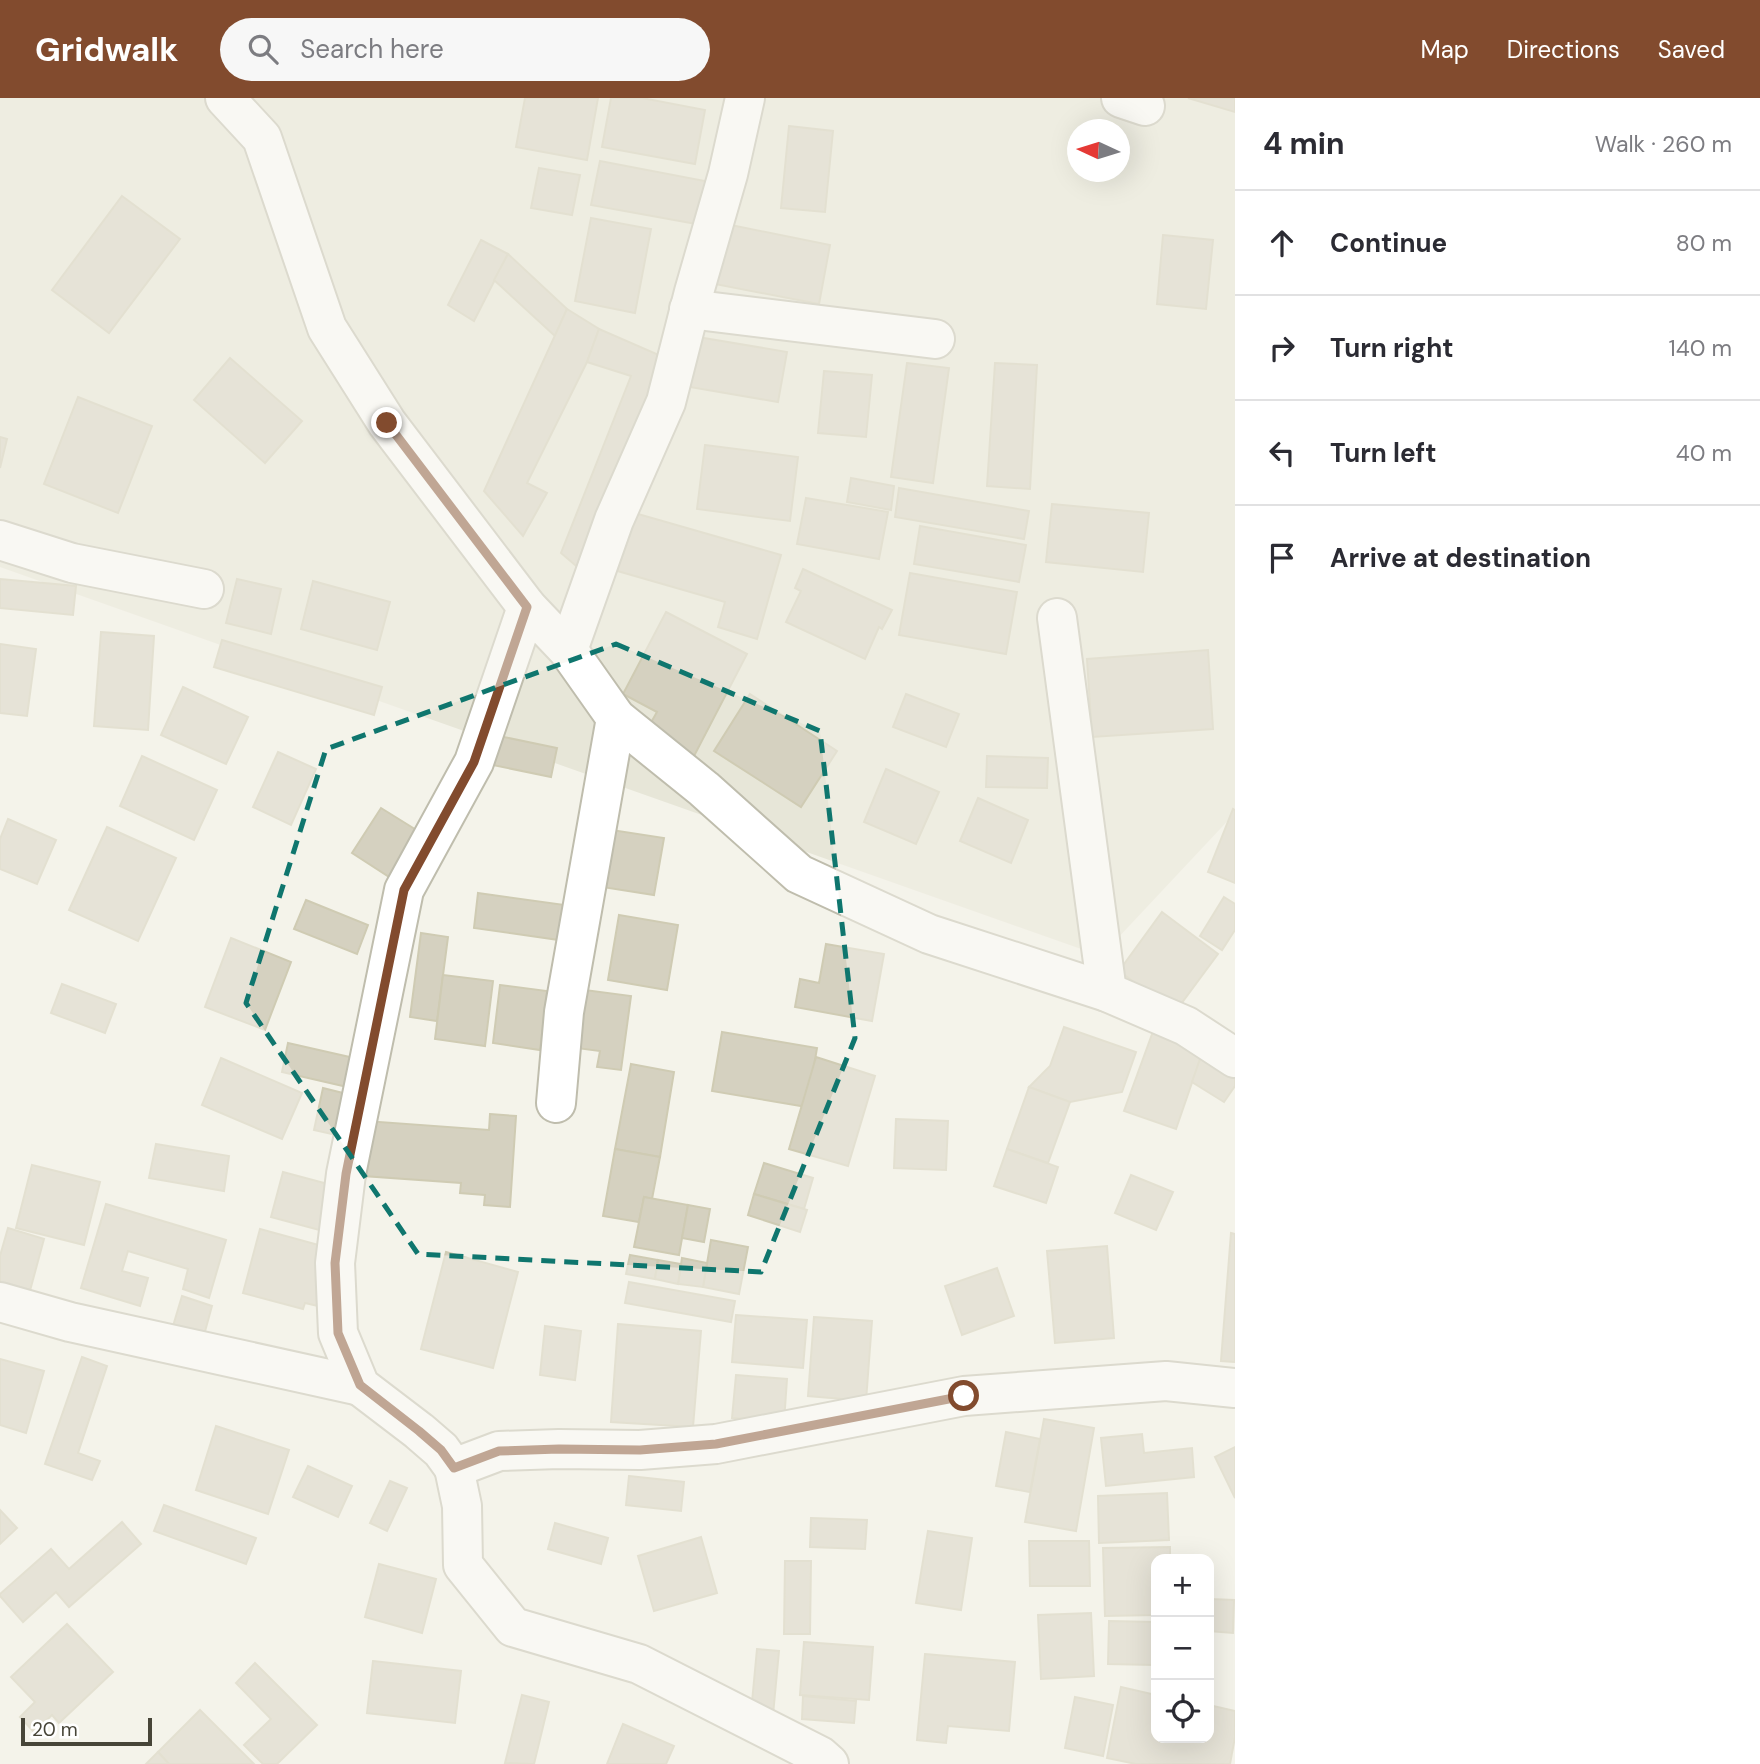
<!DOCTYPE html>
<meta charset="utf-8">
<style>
:root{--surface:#fff;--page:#f7f7f7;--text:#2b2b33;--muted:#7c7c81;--line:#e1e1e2;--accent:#824b2e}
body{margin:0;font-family:"DM Sans",sans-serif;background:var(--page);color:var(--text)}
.controls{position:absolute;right:21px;bottom:21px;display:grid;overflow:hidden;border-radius:14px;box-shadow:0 7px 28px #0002}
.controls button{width:63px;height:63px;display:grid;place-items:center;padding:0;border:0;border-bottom:2px solid var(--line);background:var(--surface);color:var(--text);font:35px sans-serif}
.compass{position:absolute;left:1067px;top:21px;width:63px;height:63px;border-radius:50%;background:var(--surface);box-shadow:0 7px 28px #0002;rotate:274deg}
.scale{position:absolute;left:21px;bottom:18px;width:131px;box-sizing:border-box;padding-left:7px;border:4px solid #474538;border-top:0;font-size:19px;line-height:24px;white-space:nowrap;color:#474538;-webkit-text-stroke:5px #fff;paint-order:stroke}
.stop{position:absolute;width:21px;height:21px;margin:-16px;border:5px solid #824b2e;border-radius:50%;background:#fff}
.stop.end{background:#824b2e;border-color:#fff;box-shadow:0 2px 7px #0008}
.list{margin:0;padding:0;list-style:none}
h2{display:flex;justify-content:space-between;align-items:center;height:91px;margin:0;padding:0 28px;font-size:30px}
h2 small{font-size:23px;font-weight:400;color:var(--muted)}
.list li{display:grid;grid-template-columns:46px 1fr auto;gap:21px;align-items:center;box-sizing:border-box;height:105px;padding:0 28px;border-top:2px solid var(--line)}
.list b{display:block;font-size:26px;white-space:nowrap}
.list em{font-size:23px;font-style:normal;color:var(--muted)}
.icon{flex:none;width:38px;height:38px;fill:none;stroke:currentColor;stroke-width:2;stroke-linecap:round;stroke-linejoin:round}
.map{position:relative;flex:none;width:1235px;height:1666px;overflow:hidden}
header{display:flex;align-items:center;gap:42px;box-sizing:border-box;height:98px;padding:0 35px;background:var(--accent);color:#fff}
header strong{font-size:33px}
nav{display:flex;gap:38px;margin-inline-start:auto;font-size:24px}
.search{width:490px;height:63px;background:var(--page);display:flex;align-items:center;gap:18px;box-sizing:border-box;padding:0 24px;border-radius:38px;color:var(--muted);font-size:26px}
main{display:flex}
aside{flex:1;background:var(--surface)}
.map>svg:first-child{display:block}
.residential{fill:#e7e6d8;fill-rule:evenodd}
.building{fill:#d5d1c0;stroke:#cfcbb3;stroke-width:2}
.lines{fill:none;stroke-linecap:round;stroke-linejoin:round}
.minor-casing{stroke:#bfbdad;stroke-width:42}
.minor{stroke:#fff;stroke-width:38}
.route{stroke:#824b2e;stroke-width:9}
.marked{fill:none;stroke:#0f766e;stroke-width:5;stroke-dasharray:14 9;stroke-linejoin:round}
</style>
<header>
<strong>Gridwalk</strong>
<div class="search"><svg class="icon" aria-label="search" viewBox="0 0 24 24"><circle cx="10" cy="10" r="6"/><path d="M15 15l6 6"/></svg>Search here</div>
<nav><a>Map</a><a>Directions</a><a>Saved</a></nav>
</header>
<main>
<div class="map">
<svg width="1235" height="1666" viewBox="0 0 1235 1666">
<rect width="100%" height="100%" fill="#f4f3ea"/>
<path class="residential" d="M0 0H1235V715L1101 858 0 469ZM1078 32H1120V74H1078Z"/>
<g class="building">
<polygon points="525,0 598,0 587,62 516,49"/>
<polygon points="611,0 642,0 705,12 695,66 602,49"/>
<polygon points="1188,0 1235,0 1235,14"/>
<polygon points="789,28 833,33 825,114 781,110"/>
<polygon points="600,63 710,84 702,127 591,107"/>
<polygon points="539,70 580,77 572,117 531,110"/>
<polygon points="122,98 180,141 109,235 52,192"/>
<polygon points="591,120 651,131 635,215 575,203"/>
<polygon points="726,126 830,147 819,206 715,186"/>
<polygon points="1163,137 1213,142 1206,211 1157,206"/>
<polygon points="481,142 508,156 474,223 448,207"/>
<polygon points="508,156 567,211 555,238 494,182"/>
<polygon points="567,211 599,231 587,264 527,385 547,395 523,438 484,393"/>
<polygon points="599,231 668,261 588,478 561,455 631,278 587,264"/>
<polygon points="692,238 787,254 778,304 684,288"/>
<polygon points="230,260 302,323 265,365 194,302"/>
<polygon points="907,265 949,270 933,385 891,379"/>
<polygon points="995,265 1037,267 1030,391 987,388"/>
<polygon points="824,273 872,277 866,339 818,335"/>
<polygon points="78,299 152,328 118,415 44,386"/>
<polygon points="0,339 7,341 0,370"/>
<polygon points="705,347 798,359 790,423 697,411"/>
<polygon points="851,380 894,388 891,412 847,404"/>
<polygon points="899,390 1029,413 1024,441 895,419"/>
<polygon points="806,400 888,414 879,461 797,446"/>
<polygon points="1052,406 1149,415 1143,474 1046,464"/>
<polygon points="631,414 781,457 757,541 718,529 725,504 614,472"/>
<polygon points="920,428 1026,447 1019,484 914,466"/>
<polygon points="803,471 892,512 882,531 879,529 865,561 786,524 801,493 795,490"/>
<polygon points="910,475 1017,494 1006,556 899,537"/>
<polygon points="0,481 76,488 73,517 0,510"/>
<polygon points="237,481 281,491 271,536 226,525"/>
<polygon points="313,483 390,504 377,552 301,531"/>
<polygon points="666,514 747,556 693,660 645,635 657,614 623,596"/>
<polygon points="101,534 154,538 148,632 94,628"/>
<polygon points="222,542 382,589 374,617 214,569"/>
<polygon points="0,546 36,551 27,618 0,615"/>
<polygon points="1208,552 1213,631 1092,639 1087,561"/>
<polygon points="183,589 248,619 226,666 161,637"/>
<polygon points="750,596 837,653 801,709 714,653"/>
<polygon points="906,596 959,616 946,649 893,629"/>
<polygon points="494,637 557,650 551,679 488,666"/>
<polygon points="278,654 316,671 291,727 253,709"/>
<polygon points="142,658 217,692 194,742 120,708"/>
<polygon points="987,658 1048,660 1047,690 986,689"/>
<polygon points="886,671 939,694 916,746 864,724"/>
<polygon points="978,700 1028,722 1011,765 960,743"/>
<polygon points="381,710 426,738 397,784 352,755"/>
<polygon points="1233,711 1235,712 1235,785 1208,774"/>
<polygon points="8,721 56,742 37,786 0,771 0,741"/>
<polygon points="107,729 176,760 138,843 69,812"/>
<polygon points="605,731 664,740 654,797 596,788"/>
<polygon points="478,795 572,808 566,843 474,830"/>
<polygon points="1224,799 1235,806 1235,832 1222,852 1200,838"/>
<polygon points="306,802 368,827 357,856 294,831"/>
<polygon points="1162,814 1218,856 1175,914 1119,873"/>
<polygon points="619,817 678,827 667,892 608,882"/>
<polygon points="421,835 448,839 437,923 410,919"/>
<polygon points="231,840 291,864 265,932 205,909"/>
<polygon points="826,846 884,856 872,923 795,909 800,881 819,885"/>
<polygon points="443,877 493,883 485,948 435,941"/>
<polygon points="62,886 116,906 105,935 51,915"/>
<polygon points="500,887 547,893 540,952 493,945"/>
<polygon points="577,891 631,898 621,972 597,969 600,953 569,949"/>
<polygon points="1155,928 1205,947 1176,1031 1124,1013"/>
<polygon points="1064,929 1136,954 1122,994 1070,1004 1029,989 1050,968"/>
<polygon points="722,934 817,950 807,1009 712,993"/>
<polygon points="288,945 363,962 356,991 282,974"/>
<polygon points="1205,947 1235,965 1235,988 1224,1004 1192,984"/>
<polygon points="816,959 875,978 848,1068 789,1051"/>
<polygon points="221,960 302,995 282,1041 202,1007"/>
<polygon points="631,966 674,974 660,1059 615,1051"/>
<polygon points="1029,989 1070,1004 1048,1065 1007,1051"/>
<polygon points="323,990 359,999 350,1040 314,1032"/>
<polygon points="490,1016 516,1018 510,1109 484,1107 485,1097 460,1095 461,1085 363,1078 366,1023 489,1032"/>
<polygon points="896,1021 948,1023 946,1072 894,1070"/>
<polygon points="156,1046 229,1058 224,1093 149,1080"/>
<polygon points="615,1051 660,1059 652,1101 644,1099 639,1124 603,1118"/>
<polygon points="1007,1051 1058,1069 1046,1105 994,1088"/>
<polygon points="764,1065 813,1080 804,1111 754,1096"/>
<polygon points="32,1067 100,1084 84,1147 16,1130"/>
<polygon points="283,1074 339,1089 327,1134 271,1119"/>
<polygon points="1131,1077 1173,1094 1156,1132 1115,1115"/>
<polygon points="754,1096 807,1112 800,1134 748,1117"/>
<polygon points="644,1099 688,1107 679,1157 634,1149"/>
<polygon points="106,1106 226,1142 209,1200 183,1191 188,1171 128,1153 122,1173 148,1180 140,1208 81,1190"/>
<polygon points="688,1107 710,1111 704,1144 682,1140"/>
<polygon points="8,1130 44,1141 28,1200 0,1193 0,1158"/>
<polygon points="260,1131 333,1151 318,1208 305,1205 303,1211 243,1195"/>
<polygon points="1231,1135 1235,1136 1235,1264 1221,1263"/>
<polygon points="711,1142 748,1149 739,1196 703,1189"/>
<polygon points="1107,1148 1114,1240 1055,1245 1047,1153"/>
<polygon points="446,1154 518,1174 493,1270 421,1251"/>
<polygon points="630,1157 658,1162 655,1181 626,1176"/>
<polygon points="682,1160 707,1165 703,1189 678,1186"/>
<polygon points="658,1162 681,1166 678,1186 655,1181"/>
<polygon points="997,1170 1014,1218 962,1237 945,1188"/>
<polygon points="629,1184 735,1203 731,1224 625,1205"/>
<polygon points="182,1198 212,1208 204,1237 173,1228"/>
<polygon points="736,1217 807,1222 803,1270 732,1264"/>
<polygon points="814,1219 872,1223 866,1303 808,1298"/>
<polygon points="618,1226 701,1233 693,1329 611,1324"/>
<polygon points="545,1228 581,1233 575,1282 540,1277"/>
<polygon points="82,1259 107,1268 78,1355 100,1363 92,1382 45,1366"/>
<polygon points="0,1261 44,1273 26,1335 0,1327"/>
<polygon points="736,1277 787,1281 784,1324 732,1320"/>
<polygon points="1044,1321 1094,1330 1076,1433 1025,1424"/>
<polygon points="216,1328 289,1352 268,1416 196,1392"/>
<polygon points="1006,1334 1040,1341 1030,1394 996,1388"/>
<polygon points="1142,1336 1144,1355 1192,1350 1194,1379 1106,1388 1101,1340"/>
<polygon points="1235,1349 1235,1400 1215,1359"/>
<polygon points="308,1368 352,1388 338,1419 293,1399"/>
<polygon points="629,1378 684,1384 681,1413 626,1407"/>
<polygon points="390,1383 407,1390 387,1433 370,1425"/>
<polygon points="1167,1395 1169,1442 1099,1445 1098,1398"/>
<polygon points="164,1407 256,1440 246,1466 154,1433"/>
<polygon points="0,1412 17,1430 0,1446"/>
<polygon points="811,1420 867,1422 865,1451 810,1449"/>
<polygon points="122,1424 141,1446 69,1509 56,1494 23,1524 0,1498 0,1496 51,1451 69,1471"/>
<polygon points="555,1425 608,1440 601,1466 548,1451"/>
<polygon points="928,1433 972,1440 961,1512 916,1505"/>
<polygon points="701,1439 717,1495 654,1513 638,1458"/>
<polygon points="1029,1443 1089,1443 1090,1488 1030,1488"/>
<polygon points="1170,1449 1170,1461 1156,1461 1156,1517 1105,1518 1103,1450"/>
<polygon points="785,1463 811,1463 810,1536 784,1536"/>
<polygon points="379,1466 436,1481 422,1535 365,1519"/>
<polygon points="1209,1501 1234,1502 1233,1535 1209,1533"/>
<polygon points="1091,1515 1094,1578 1041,1581 1038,1517"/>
<polygon points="1109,1523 1155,1524 1155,1567 1108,1566"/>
<polygon points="67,1526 113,1574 59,1625 52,1617 34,1634 20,1619 35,1604 11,1579"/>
<polygon points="804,1544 873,1549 869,1602 800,1597"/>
<polygon points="757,1551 779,1553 773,1617 751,1615"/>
<polygon points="925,1556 1015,1564 1009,1633 948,1628 946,1645 917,1642"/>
<polygon points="373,1563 461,1573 455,1625 367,1615"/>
<polygon points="255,1565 317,1627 277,1666 263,1666 244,1647 271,1621 236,1585"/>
<polygon points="1121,1589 1156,1597 1156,1640 1209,1640 1209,1607 1235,1613 1235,1639 1230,1666 1136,1666 1107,1660"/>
<polygon points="522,1597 549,1604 534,1666 505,1665"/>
<polygon points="803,1598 856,1603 854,1625 802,1621"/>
<polygon points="1075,1599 1113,1607 1103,1658 1065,1650"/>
<polygon points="200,1612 254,1666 169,1666 158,1654"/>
<polygon points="623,1626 674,1648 666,1666 607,1666"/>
<polygon points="158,1654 169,1666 146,1666"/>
</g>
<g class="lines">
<defs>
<g id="minor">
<polyline points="225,0 262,40 327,230 387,325 527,509 568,552 616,620 704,691 799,776 929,836 1107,894 1186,928 1235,960"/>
<polyline points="1121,0 1145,8"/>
<polyline points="689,211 935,241"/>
<polyline points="0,442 72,465 204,491"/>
<polyline points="527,509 474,664 404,792 346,1076 335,1165 338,1235 360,1288 419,1333 441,1352 454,1370 499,1353 559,1351 640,1352 716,1346 964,1298 1166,1283 1235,1290"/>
<polyline points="1057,520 1107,894"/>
<polyline points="568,552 614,422 666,304 694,194 728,76 745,0"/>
<polyline points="556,1005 564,914 616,620"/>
<polyline points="0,1204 70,1224 360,1288"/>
<polyline points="454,1370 462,1408 463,1467 513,1529 639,1566 820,1658 829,1666"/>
</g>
</defs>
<use href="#minor" class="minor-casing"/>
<use href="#minor" class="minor"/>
</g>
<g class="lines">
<polyline class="route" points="387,325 527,509 474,664 404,792 346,1076 335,1165 338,1235 360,1287 419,1333 441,1352 454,1370 499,1353 559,1351 640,1352 716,1346 964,1298"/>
</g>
<path d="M0 0H1235V1666H0ZM616 546 820 633 855 940 761 1174 418 1156 246 905 326 651Z" fill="#f4f3ea" fill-opacity=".55" fill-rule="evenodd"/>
<path class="marked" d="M616 546 820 633 855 940 761 1174 418 1156 246 905 326 651Z"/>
</svg>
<div class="controls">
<button>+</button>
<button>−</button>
<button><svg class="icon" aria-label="locate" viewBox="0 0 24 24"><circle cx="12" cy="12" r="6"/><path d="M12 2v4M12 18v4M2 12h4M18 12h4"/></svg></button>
</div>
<svg class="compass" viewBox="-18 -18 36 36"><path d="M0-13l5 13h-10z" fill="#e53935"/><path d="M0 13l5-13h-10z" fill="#7c7c81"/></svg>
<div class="scale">20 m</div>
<div class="stop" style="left:964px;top:1298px"></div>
<div class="stop end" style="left:387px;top:325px"></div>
</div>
<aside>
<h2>4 min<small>Walk · 260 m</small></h2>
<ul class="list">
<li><svg class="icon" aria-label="ahead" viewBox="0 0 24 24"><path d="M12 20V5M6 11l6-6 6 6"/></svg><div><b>Continue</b></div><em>80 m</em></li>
<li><svg class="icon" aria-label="right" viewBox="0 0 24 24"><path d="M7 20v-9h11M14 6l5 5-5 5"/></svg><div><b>Turn right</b></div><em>140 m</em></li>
<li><svg class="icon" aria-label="left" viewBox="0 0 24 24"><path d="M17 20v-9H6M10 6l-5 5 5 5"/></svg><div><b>Turn left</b></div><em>40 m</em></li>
<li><svg class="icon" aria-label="arrive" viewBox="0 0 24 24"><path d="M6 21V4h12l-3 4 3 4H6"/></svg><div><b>Arrive at destination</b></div></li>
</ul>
</aside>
</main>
